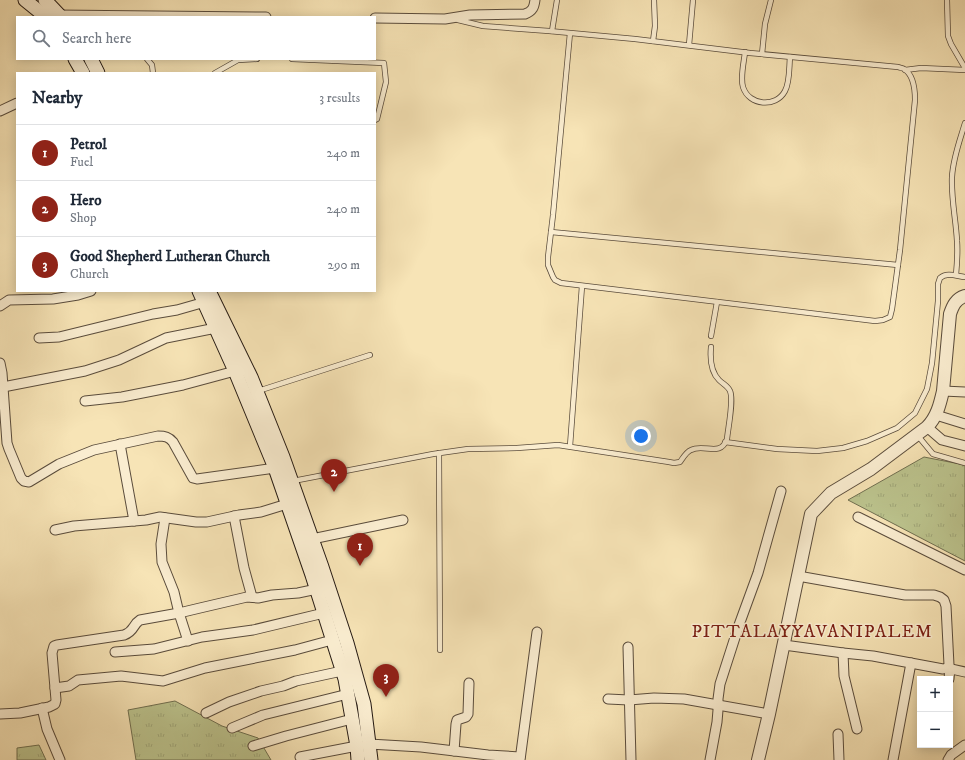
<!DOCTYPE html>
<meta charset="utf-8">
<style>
:root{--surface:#fff;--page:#f2f2f3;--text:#1f2937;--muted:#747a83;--line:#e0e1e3;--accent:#8f2418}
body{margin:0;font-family:"IM FELL DW Pica",serif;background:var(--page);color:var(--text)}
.controls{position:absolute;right:12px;bottom:12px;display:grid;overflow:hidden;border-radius:0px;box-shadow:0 2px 10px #0003}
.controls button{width:36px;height:36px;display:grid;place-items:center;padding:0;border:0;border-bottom:1px solid var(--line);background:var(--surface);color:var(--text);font:20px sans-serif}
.you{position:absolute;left:641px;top:436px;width:14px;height:14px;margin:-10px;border:3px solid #fff;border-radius:50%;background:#1a73e8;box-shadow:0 0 0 6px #1a73e833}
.badge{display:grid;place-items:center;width:26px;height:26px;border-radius:50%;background:var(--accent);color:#fff;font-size:13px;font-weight:700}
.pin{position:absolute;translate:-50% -33px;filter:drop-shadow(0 1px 2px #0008)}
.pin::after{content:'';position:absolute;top:21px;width:14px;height:12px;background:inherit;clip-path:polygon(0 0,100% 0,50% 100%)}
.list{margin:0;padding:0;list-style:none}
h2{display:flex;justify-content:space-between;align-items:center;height:52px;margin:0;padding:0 16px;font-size:17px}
h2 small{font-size:13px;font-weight:400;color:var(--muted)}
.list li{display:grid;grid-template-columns:26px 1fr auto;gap:12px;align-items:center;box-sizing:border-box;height:56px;padding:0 16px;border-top:1px solid var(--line)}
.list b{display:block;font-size:15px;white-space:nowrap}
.list p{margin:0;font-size:13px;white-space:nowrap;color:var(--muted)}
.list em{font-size:13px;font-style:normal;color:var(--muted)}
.icon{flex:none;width:22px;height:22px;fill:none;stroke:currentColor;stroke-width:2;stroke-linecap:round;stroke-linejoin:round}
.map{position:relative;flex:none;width:965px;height:760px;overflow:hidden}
.search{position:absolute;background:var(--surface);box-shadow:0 2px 10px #0003;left:16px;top:16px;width:360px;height:44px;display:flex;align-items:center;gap:10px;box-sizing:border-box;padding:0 14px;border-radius:0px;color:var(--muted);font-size:15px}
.panel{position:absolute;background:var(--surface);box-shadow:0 2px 10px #0003;left:16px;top:72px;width:360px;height:220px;border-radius:0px}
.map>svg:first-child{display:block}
.grass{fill:url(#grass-tufts);stroke:#706f50}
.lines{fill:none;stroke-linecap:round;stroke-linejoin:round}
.service-casing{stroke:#5a4c3c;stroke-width:6}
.minor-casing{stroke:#5a4c3c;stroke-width:11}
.tertiary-casing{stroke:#5a4c3c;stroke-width:14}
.secondary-casing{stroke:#251a13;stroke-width:15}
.service{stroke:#faedd0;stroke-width:4.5}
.minor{stroke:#faedd0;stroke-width:9}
.tertiary{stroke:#faedd0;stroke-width:12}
.secondary{stroke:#faedd0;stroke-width:13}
.labels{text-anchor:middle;stroke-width:3;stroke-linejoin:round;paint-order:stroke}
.neighbourhood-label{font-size:18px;letter-spacing:1px;fill:#7a1f14;stroke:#faedd0}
</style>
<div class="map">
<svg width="965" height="760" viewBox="0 0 965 760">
<defs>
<pattern id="grass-tufts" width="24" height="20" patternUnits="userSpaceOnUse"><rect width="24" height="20" fill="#bcc48e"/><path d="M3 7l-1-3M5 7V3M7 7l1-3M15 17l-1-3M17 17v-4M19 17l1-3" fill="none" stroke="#a1a87a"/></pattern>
</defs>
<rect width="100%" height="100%" fill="#f7e4b6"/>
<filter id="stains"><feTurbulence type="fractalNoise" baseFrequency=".005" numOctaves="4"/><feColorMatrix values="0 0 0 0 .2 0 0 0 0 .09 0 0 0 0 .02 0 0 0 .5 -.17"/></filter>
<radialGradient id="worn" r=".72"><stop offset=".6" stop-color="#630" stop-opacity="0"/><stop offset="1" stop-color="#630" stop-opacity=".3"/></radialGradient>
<g class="grass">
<polygon points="924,457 965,465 965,561 848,500"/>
<polygon points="175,701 222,726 258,738 271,760 136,760 128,710"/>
<polygon points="39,745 46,760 17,760 17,748"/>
</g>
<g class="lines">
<defs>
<g id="service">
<polyline points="947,0 948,36 951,44 965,68"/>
<path d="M458 20 483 26 549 31 635 39 750 53 898 67C900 68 903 68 904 69 914 75 915 90 915 100L900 250 892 309 890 317 883 320 875 321 561 283 555 280 553 277 548 265V257L553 215 570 33"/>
<polyline points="552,31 557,0"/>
<polyline points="653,41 655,26 654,0"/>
<polyline points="689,45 693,0"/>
<path d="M745 52C744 62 740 77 743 87 749 106 776 108 785 91 790 82 789 67 790 57"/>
<polyline points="762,54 765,24 771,0"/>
<polyline points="147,59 152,65 153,73"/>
<polyline points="292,59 384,63 386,82 377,119 375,120"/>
<polyline points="905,70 921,68 965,70"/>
<polyline points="215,73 238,60 257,59"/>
<polyline points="551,232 898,265"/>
<path d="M956 275C957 264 958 253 957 241 956 220 951 199 952 177 953 158 960 140 965 123"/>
<polyline points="711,336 717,302"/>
<polyline points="258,391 370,355"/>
<polyline points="918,436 933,454 965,463"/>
<path d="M725 442 777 449 817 451 843 448 867 441 897 428 915 413 927 389 932 363 938 301V284L940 278C947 272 956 276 965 277"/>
<polyline points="570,446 582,286"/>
<polyline points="439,453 440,650"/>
<path d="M293 481 433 454 468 449 517 448 558 445 669 462 674 463 680 462C683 458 686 452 691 450 704 443 720 458 727 439 728 428 734 400 730 391 728 386 723 384 719 380 711 372 710 358 711 347"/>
</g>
<g id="minor">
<polyline points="56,15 266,17"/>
<path d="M375 18 445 19 470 15 525 14C533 11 534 7 535 0"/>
<polyline points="0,111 17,103"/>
<polyline points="0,306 9,300 53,299 78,295 91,291"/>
<polyline points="39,338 59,337 153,314 177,310 205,302"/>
<path d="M0 363 2 373 7 443 9 449 21 478 24 481 29 482 59 464 94 450 158 436C165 436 169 437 173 442L193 478 197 479 275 468"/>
<polyline points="3,387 85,371 119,360 166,338 216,328"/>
<polyline points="943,391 965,392"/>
<polyline points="85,401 122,397 183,385 235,371"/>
<polyline points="936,415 965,424"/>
<polyline points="927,427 942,440 965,446"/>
<polyline points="120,444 134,521"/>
<polyline points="234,516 244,568 252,597"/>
<polyline points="858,517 965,570"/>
<polyline points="165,518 161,544 162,562 174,592 179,613 188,641"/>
<polyline points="55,530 74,526 146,520 160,517 196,522 207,522 239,515 261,512 287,504"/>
<polyline points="312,539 403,520"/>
<polyline points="784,645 843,653 873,656 943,669 947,668 949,665 946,606 944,600 940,597 934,595 905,595 798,576"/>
<polyline points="628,647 631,760"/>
<polyline points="115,652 154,649 202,637 253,630 324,613"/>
<polyline points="843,653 844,676 857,729"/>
<polyline points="947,668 965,672"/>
<polyline points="949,679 950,668"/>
<polyline points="55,688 69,686 78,680 121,676 163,681 205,668 295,650 332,640"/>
<polyline points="608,699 629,700 654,698 684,699 769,714"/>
<polyline points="42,708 47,729 60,760"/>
<polyline points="206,713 229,702 261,691 283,686 296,681 342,671"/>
<path d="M0 714 20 713 49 707 55 704 56 700 52 653 54 646 57 645 124 635C135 631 132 625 140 620L179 613 200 608 247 597 258 598 272 595 298 593 317 589"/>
<polyline points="232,728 263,715 348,694"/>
<polyline points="838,734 839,760"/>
<polyline points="369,744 421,747 488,755 520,757"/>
<polyline points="253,746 286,736 352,719"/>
<polyline points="454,751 456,724 457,720 466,717 468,714 469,683"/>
<polyline points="300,757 357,746"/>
<polyline points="520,760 537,632"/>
<polyline points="710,760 717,722 718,710 718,699 720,684 739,625 758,573 781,491"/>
<polyline points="893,760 911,663"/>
<polyline points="948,760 951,755 965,745"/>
</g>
<path id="tertiary" d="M758 760 769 714 811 514 831 493 871 469 927 427C937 417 940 404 943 391L950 314C953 305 956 299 965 296"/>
<g id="secondary">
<polyline points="25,0 46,17"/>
<polyline points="45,0 61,17"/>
<polyline points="75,59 83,73"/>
<polyline points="91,59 98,73"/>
<polyline points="199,291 235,371 275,468 312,575 345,679 357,746 358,760"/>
<polyline points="209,291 251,377 283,457 322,567 347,643 364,704 371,760"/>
</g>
</defs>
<use href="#service" class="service-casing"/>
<use href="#minor" class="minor-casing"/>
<use href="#tertiary" class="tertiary-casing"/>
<use href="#secondary" class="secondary-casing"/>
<use href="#service" class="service"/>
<use href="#minor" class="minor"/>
<use href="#tertiary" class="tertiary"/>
<use href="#secondary" class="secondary"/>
</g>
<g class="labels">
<g class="neighbourhood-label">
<text x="812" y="637">PITTALAYYAVANIPALEM</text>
</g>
</g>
<rect width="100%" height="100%" filter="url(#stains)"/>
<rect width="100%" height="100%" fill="url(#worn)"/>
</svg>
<div class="controls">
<button>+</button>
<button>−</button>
</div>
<div class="you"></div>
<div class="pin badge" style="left:360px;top:566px">1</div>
<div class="pin badge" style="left:334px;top:492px">2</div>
<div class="pin badge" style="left:386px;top:697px">3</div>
<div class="search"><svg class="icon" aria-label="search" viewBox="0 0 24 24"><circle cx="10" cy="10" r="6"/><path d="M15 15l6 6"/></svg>Search here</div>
<section class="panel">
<h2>Nearby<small>3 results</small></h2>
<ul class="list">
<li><span class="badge">1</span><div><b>Petrol</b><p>Fuel</p></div><em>240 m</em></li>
<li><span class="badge">2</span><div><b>Hero</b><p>Shop</p></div><em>240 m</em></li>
<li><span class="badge">3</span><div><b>Good Shepherd Lutheran Church</b><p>Church</p></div><em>290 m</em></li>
</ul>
</section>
</div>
